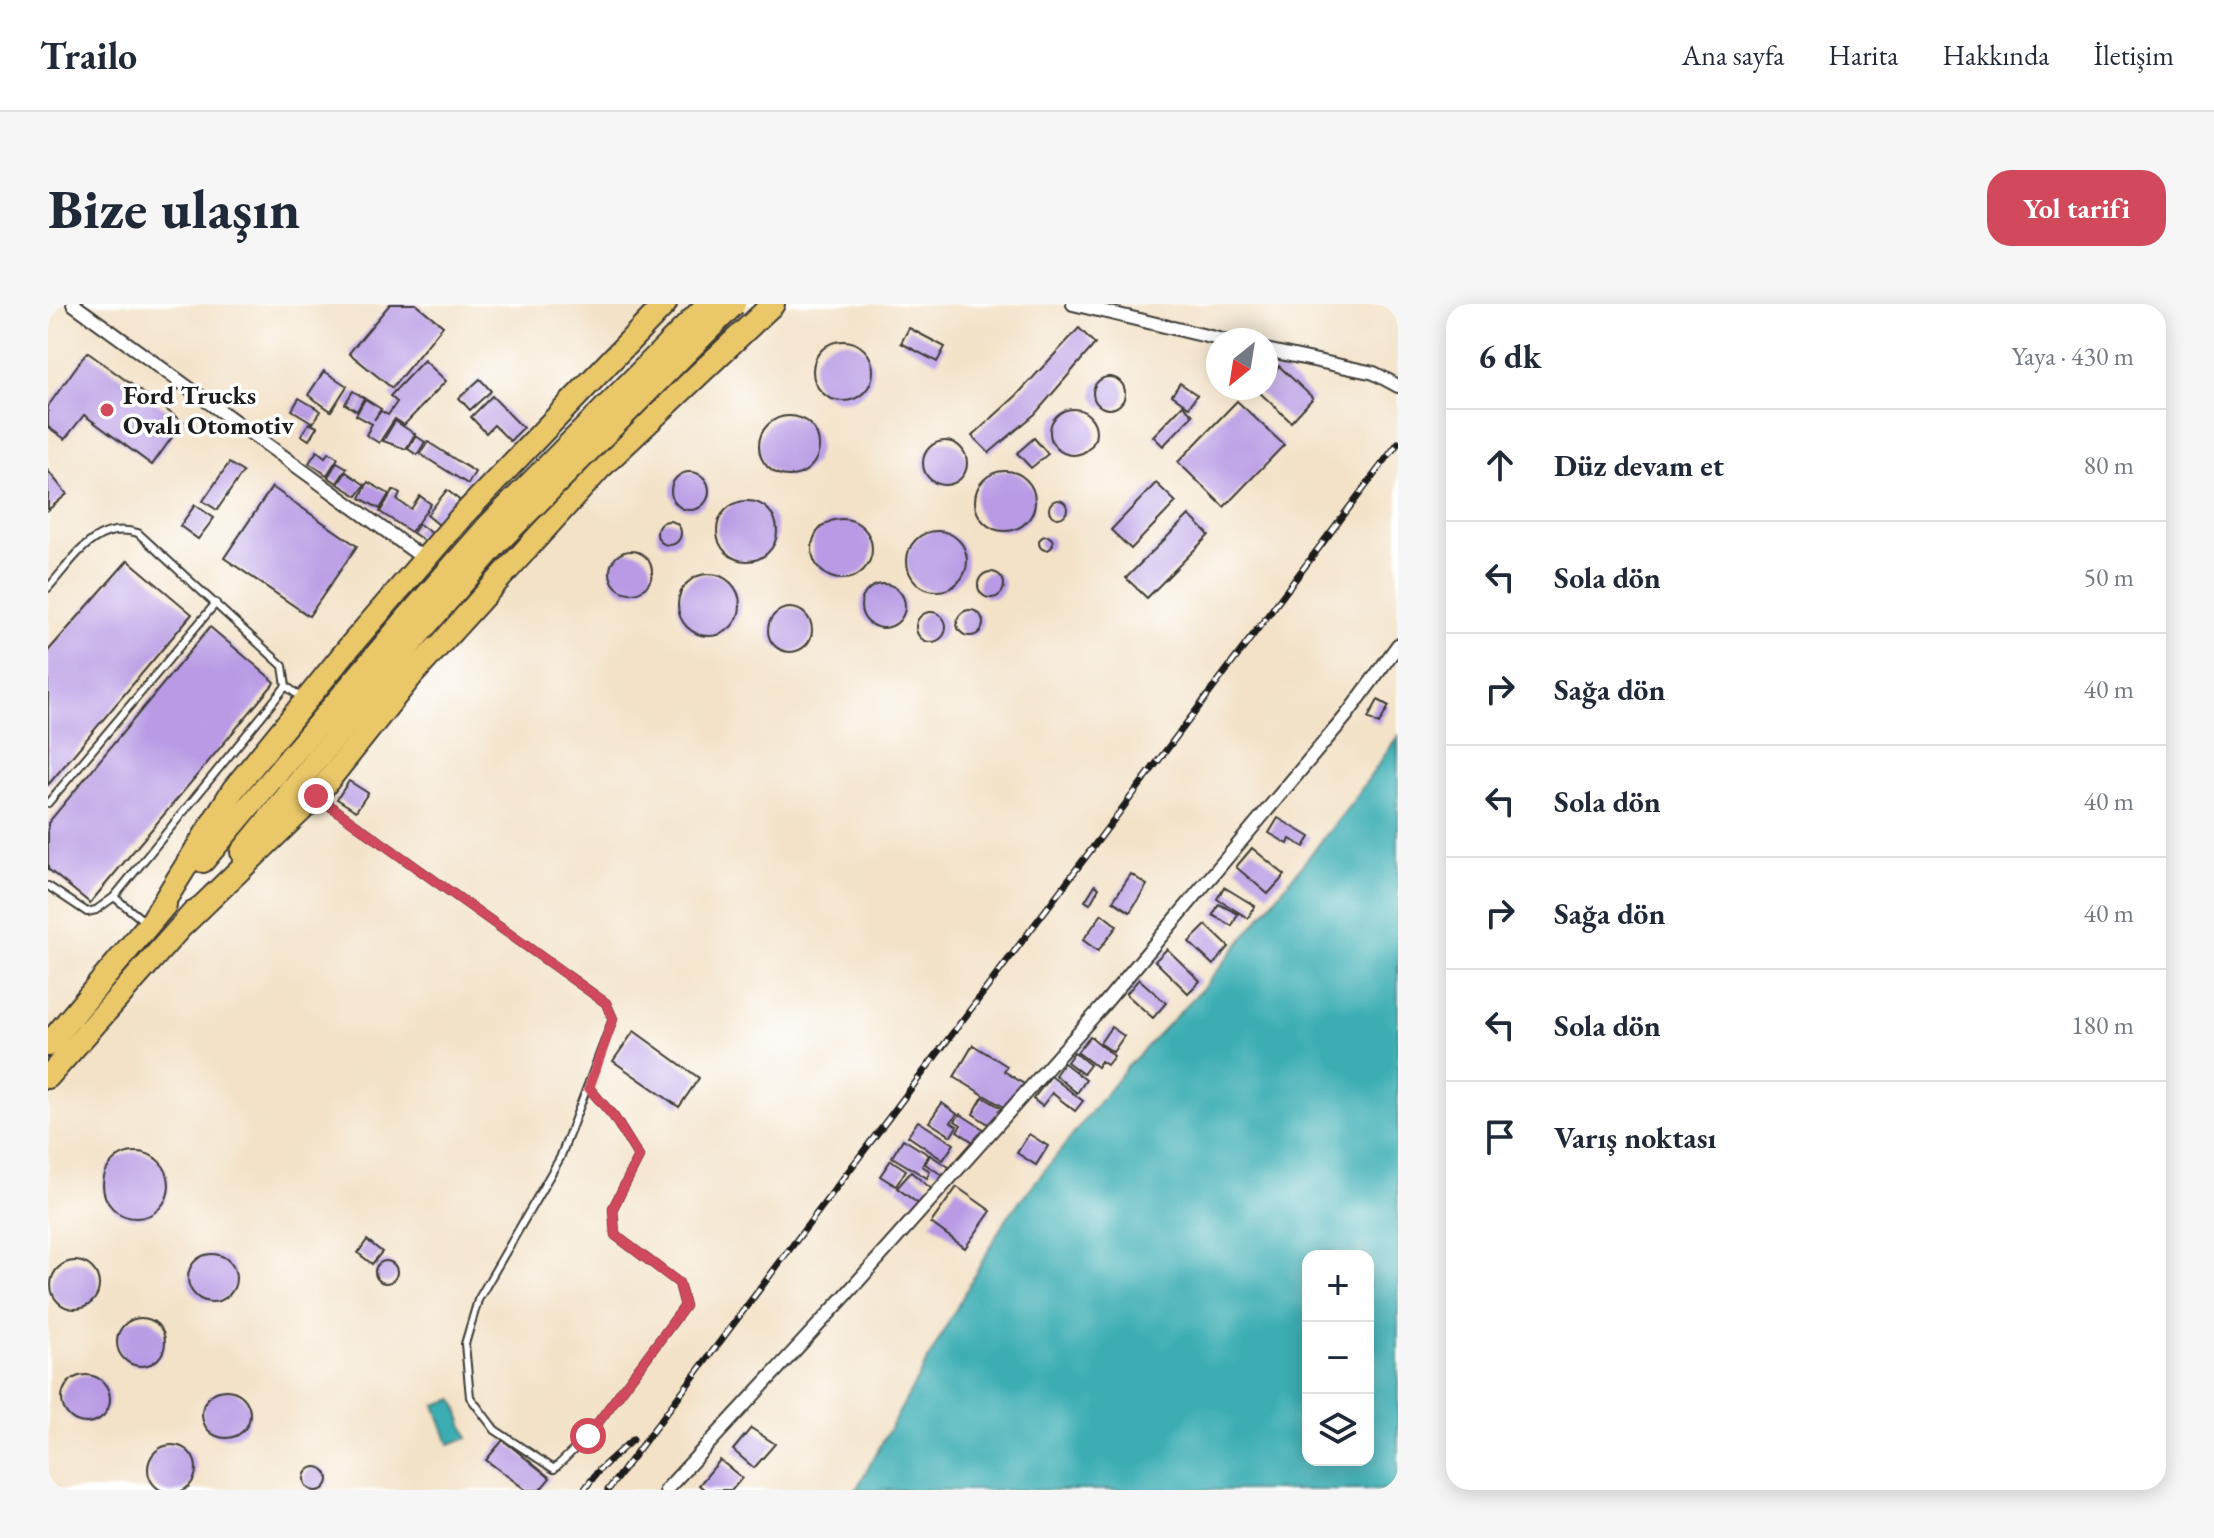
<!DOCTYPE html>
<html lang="tr">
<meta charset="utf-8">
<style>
:root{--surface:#fff;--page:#f6f6f7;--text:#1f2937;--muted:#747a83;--line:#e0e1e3;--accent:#d1495b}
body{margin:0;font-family:"EB Garamond",serif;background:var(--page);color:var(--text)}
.controls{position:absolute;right:24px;bottom:24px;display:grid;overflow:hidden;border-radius:16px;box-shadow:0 4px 20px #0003}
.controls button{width:72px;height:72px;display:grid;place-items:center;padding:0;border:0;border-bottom:2px solid var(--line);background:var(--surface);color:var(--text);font:40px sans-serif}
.compass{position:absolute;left:1158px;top:24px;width:72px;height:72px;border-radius:50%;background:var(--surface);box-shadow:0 4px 20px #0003;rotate:210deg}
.stop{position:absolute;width:24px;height:24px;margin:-18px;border:6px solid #d1495b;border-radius:50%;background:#fff}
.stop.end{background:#d1495b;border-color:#fff;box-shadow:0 2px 8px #0008}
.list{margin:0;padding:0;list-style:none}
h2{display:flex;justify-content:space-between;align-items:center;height:104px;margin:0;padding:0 32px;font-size:34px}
h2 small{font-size:26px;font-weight:400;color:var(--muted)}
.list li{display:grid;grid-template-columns:52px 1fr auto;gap:24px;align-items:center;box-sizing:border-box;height:112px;padding:0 32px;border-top:2px solid var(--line)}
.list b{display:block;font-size:30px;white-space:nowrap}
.list em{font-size:26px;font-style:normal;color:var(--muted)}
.icon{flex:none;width:44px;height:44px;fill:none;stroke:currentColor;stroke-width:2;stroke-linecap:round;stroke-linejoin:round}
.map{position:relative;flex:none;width:1350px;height:1186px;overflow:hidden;border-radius:24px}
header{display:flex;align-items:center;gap:48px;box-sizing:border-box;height:112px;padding:0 40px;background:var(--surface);border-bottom:2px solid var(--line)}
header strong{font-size:38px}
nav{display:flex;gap:44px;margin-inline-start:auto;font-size:28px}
.intro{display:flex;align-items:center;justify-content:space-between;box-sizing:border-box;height:192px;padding:0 48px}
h1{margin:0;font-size:56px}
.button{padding:20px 36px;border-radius:24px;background:var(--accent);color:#fff;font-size:28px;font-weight:700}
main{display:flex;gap:48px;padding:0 48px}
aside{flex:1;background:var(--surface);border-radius:24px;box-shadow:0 4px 20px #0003}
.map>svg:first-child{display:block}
.water{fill:#3badb3;stroke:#2c6468;stroke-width:2;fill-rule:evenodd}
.building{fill:#b89be4}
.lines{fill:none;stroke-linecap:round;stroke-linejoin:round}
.lane-casing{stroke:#3c3a36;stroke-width:10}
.street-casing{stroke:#3c3a36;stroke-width:16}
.highway-casing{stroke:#3c3a36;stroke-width:26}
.lane{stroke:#fff;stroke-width:6}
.street{stroke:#fff;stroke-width:12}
.highway{stroke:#eac769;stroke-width:22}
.rail-casing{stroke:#1c1c1c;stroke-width:7}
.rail{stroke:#fff;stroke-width:4;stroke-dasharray:12;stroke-linecap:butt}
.highway-bridge-casing{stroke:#3c3a36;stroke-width:26;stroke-linecap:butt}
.highway-bridge{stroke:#eac769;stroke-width:22}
.route{stroke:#d1495b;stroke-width:10}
.poi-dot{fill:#d1495b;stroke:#fff;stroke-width:3}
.labels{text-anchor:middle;stroke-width:7;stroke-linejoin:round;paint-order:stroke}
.poi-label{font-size:26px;font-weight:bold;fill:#1c1c1c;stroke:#fff;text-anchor:start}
</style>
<header>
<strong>Trailo</strong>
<nav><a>Ana sayfa</a><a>Harita</a><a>Hakkında</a><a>İletişim</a></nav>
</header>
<div class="intro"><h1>Bize ulaşın</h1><a class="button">Yol tarifi</a></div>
<main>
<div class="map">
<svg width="1350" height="1186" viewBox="0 0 1350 1186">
<rect width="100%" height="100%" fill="#fff"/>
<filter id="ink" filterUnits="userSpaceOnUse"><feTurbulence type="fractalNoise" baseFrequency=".0125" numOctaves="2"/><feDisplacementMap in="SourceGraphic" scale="16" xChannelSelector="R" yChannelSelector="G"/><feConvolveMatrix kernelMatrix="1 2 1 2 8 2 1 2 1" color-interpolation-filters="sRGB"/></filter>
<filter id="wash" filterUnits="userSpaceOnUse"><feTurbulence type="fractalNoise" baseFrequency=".006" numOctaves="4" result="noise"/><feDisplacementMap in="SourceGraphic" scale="32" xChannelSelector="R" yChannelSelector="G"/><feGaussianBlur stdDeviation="1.8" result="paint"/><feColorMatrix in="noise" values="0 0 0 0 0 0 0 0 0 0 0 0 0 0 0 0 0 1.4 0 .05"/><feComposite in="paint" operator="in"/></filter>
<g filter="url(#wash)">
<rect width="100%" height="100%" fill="#f3e2c7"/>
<g class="water">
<path d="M1350 432V1186H808L957 916 1080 762 1157 682 1303 500ZM1260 952H1320V1156H1260Z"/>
<polygon points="406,1095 420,1134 401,1140 387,1101"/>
</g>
<g id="blocks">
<g class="building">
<polygon points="342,0 368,0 395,22 344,84 301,49"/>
<polygon points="861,24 897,43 889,58 853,39"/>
<polygon points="1031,24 1047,40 987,110 941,149 924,132 968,92"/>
<circle cx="795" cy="67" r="30"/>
<polygon points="39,48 135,118 104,161 36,111 17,135 0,123 0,102"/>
<polygon points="376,56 398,77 356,121 347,115 331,139 318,131 324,120 308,111 317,95 333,105 326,116 333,107 340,111 349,98 342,92"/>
<polygon points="1231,62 1265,94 1243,118 1209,86 1218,84 1218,76"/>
<polygon points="276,67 299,82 283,107 260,91"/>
<circle cx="1061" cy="89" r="16"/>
<polygon points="432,75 443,87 422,106 411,94"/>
<polygon points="1132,79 1149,91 1141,103 1124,91"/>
<polygon points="305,87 316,94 309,107 297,100"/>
<polygon points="444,92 475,124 462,137 446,121 438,129 423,113"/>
<polygon points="251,94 273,107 265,119 244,106"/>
<polygon points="1189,97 1236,141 1176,203 1130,158"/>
<polygon points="1135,101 1145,111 1115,142 1105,132"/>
<circle cx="1025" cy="128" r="23"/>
<circle cx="741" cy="142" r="30"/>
<polygon points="347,117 367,130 358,145 335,137"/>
<polygon points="261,119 269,123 261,136 253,131"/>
<polygon points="368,132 377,138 369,151 360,145"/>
<polygon points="986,134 1000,150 983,164 969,149"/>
<circle cx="897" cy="159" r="22"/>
<polygon points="380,138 427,168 420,180 372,150"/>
<polygon points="269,147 277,153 281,148 290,154 279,171 261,159"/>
<polygon points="289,158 299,164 289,179 280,173"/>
<polygon points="181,159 195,168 169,206 155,197"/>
<circle cx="957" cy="197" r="30"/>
<polygon points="0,167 19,190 0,206"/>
<polygon points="298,168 317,181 309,192 290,180"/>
<circle cx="642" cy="187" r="19"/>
<polygon points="320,178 341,190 332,205 312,194"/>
<polygon points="1108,179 1128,198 1083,245 1063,226"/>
<polygon points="224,183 309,242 261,312 176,254"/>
<polygon points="345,186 352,190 349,196 363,205 372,192 383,200 363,228 332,208"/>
<polygon points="399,186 416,200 396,225 379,211"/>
<circle cx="1010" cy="205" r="9"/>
<circle cx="699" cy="227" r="30"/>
<polygon points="147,201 166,214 150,235 132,222"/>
<polygon points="1141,211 1161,231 1099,294 1078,274"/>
<circle cx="794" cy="245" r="30"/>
<circle cx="621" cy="229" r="12"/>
<polygon points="371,220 385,230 380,239 365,229"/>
<circle cx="889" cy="257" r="30"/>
<circle cx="998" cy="239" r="7"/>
<circle cx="583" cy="268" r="21"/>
<polygon points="80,256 144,310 0,481 0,347"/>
<circle cx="943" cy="281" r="13"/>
<circle cx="661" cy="301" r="31"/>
<circle cx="835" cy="302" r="22"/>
<circle cx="742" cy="326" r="22"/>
<circle cx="922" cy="319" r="13"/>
<circle cx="883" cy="323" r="15"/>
<polygon points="162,323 227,378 42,599 0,565 0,519"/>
<polygon points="1330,396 1341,402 1331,420 1320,414"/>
<polygon points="301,477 320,489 308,507 289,495"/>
<polygon points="1230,514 1262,533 1256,543 1242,535 1240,540 1221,529"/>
<polygon points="1204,544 1237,571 1220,590 1188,563"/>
<polygon points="1083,570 1099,581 1082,608 1065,597"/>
<polygon points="1047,581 1051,584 1042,600 1037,597"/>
<polygon points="1176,583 1207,602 1200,614 1169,595"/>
<polygon points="1171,600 1190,610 1184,622 1165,611"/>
<polygon points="1054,610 1069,622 1050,647 1035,636"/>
<polygon points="1158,621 1181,643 1165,661 1141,638"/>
<polygon points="1119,645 1152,677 1140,689 1107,657"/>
<polygon points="1091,675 1118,699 1105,714 1078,690"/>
<polygon points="1063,723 1076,732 1065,748 1052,739"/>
<polygon points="586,727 651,774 631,803 565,757"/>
<polygon points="1042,732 1066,752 1059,761 1053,757 1049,763 1029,748"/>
<polygon points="925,741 959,762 956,767 976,780 961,806 906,773"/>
<polygon points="1026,748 1042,761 1035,770 1019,758"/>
<polygon points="1016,759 1038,776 1029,789 1007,771"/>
<polygon points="1003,772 1035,797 1027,807 1004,789 994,802 985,795"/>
<polygon points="935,793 953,804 942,821 925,810"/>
<polygon points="894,799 909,810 903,818 909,822 903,832 881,818"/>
<polygon points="912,810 937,826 928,840 909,827 913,821 907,817"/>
<polygon points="870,817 906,840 895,856 860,832"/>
<polygon points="981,830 1000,842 988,861 969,849"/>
<polygon points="855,835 881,851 874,862 882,867 879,874 844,853"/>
<circle cx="88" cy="881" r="33"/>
<polygon points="882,851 901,863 896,872 877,860"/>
<polygon points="843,856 858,866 848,882 832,872"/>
<polygon points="863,868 885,886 872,901 849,884"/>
<polygon points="909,883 943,907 917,944 883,919"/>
<polygon points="319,936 334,948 324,960 310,949"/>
<circle cx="164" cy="974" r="24"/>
<circle cx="338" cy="968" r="11"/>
<circle cx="27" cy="981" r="24"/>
<circle cx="93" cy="1038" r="24"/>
<circle cx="38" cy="1095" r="24"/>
<circle cx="178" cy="1110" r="24"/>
<polygon points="703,1124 727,1140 706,1164 685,1146"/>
<polygon points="455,1136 502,1174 492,1186 478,1186 438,1156"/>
<circle cx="124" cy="1165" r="24"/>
<polygon points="672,1156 694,1174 684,1186 657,1186 651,1181"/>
<circle cx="268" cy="1175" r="12"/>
</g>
</g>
</g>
<g filter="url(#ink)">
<use href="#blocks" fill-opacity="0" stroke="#3c3a36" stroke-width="2"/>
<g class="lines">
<defs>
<g id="lane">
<path d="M0 284C26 255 47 216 90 229L235 362 238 382"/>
<polyline points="271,494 558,699 565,715 512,854 430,996 417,1040 422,1093 447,1126 506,1165 540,1132 637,1002 631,979 567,931 565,904 591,853 566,813 541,784"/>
<polyline points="0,499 168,299"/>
<polyline points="0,582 39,608 48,606 66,593"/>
<polyline points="96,617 66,593 238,382 255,395"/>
</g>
<g id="street">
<polyline points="25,0 378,256"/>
<polyline points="1025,0 1175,36"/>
<polyline points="1218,46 1326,69 1350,82"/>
<polyline points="618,1186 797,992 1052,705 1298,412 1350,341"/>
</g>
<g id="highway">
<polyline points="194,548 373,327"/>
<polyline points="155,557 360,313"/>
<polyline points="107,612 185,486 303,341 414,212 617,0"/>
<polyline points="136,620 268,492 365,370 552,164 725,0"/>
<polyline points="0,741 117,601"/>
<polyline points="0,773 145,609"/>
</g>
</defs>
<use href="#lane" class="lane-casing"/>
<use href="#street" class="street-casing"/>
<use href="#highway" class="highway-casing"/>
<use href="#lane" class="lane"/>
<use href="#street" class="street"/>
<use href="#highway" class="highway"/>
<defs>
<g id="rail">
<polyline points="536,1186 551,1166 585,1135"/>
<polyline points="560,1186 1350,139"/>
</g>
</defs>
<use href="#rail" class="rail-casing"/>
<use href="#rail" class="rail"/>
<defs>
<g id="highway-bridge">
<polyline points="360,313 441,221 660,0"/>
<polyline points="373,327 449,239 686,0"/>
</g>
</defs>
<use href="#highway-bridge" class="highway-bridge-casing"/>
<use href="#highway-bridge" class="highway-bridge"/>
</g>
</g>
<g class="lines" filter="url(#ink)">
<polyline class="route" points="268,492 558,699 565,715 541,784 566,813 591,853 565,904 567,931 631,979 637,1002 540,1132"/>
</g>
<circle class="poi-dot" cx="59" cy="106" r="8"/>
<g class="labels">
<g class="poi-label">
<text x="75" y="100">Ford Trucks<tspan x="75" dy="30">Ovalı Otomotiv</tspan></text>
</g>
</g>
</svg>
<div class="controls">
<button>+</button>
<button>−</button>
<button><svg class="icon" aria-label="layers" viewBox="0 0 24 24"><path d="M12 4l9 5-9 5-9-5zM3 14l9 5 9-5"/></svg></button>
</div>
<svg class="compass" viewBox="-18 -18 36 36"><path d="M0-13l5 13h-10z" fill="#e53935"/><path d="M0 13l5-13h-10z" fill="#747a83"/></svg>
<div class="stop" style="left:540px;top:1132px"></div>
<div class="stop end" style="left:268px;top:492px"></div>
</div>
<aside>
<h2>6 dk<small>Yaya · 430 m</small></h2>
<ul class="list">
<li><svg class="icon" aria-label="ahead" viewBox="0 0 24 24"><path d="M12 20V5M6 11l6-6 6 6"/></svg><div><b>Düz devam et</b></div><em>80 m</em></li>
<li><svg class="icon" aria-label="left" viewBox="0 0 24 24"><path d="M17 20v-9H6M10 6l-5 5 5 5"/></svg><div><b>Sola dön</b></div><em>50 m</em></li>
<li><svg class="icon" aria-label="right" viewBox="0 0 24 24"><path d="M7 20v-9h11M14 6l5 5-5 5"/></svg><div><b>Sağa dön</b></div><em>40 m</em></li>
<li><svg class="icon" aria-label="left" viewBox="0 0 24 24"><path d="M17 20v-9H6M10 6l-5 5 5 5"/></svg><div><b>Sola dön</b></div><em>40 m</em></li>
<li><svg class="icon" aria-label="right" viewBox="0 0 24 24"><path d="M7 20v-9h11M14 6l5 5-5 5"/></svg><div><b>Sağa dön</b></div><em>40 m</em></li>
<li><svg class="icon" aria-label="left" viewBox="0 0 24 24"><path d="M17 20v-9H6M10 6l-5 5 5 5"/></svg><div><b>Sola dön</b></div><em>180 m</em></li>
<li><svg class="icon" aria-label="arrive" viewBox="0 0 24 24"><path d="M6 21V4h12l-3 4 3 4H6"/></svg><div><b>Varış noktası</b></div></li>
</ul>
</aside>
</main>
